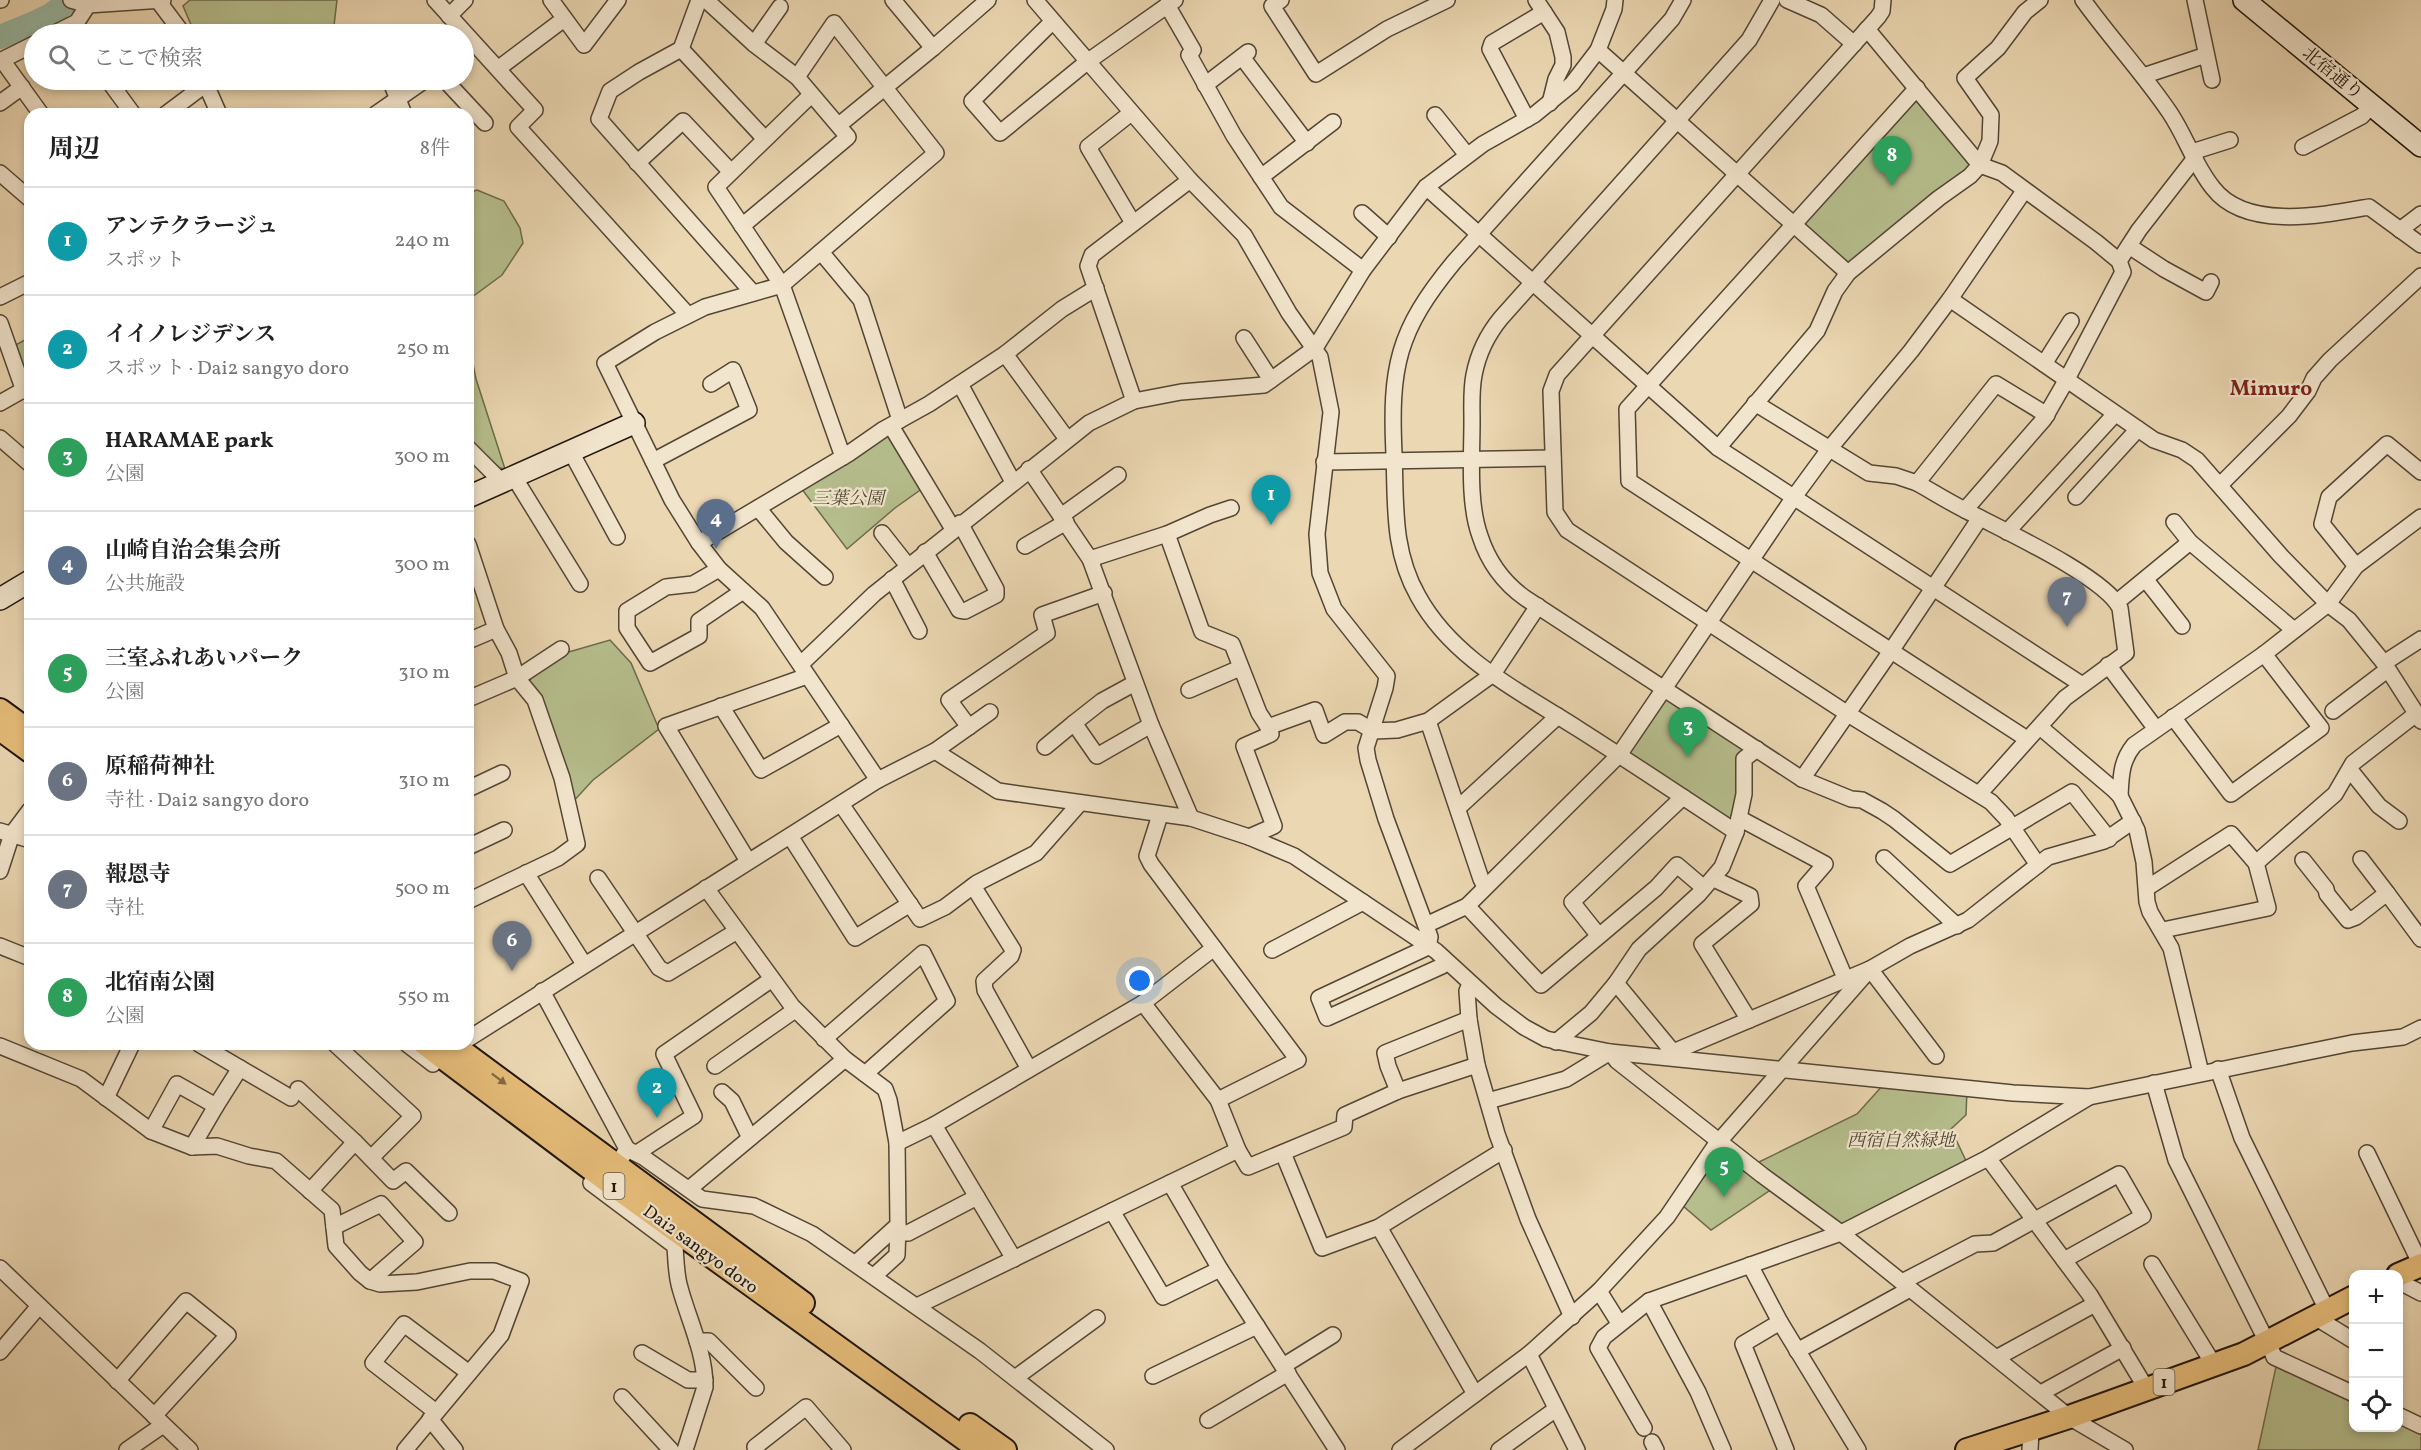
<!DOCTYPE html>
<html lang="ja">
<meta charset="utf-8">
<style>
:root{--surface:#fff;--page:#f6f6f6;--text:#222;--muted:#767676;--line:#e0e0e0;--accent:#db2777}
body{margin:0;font-family:Vollkorn,"Noto Serif JP",serif;background:var(--page);color:var(--text)}
.controls{position:absolute;right:18px;bottom:18px;display:grid;overflow:hidden;border-radius:12px;box-shadow:0 3px 9px #0003}
.controls button{width:54px;height:54px;display:grid;place-items:center;padding:0;border:0;border-bottom:2px solid var(--line);background:var(--surface);color:var(--text);font:30px sans-serif}
.you{position:absolute;left:1140px;top:981px;width:21px;height:21px;margin:-15px;border:4px solid #fff;border-radius:50%;background:#1a73e8;box-shadow:0 0 0 9px #1a73e833}
.badge{display:grid;place-items:center;width:39px;height:39px;border-radius:50%;background:var(--accent);color:#fff;font-size:20px;font-weight:700}
.pin{position:absolute;translate:-50% -50px;filter:drop-shadow(0 2px 3px #0008)}
.pin::after{content:'';position:absolute;top:32px;width:21px;height:18px;background:inherit;clip-path:polygon(0 0,100% 0,50% 100%)}
.list{margin:0;padding:0;list-style:none}
h2{display:flex;justify-content:space-between;align-items:center;height:78px;margin:0;padding:0 24px;font-size:26px}
h2 small{font-size:20px;font-weight:400;color:var(--muted)}
.list li{display:grid;grid-template-columns:39px 1fr auto;gap:18px;align-items:center;box-sizing:border-box;height:108px;padding:0 24px;border-top:2px solid var(--line)}
.list b{display:block;font-size:22px;white-space:nowrap}
.list p{margin:0;font-size:20px;white-space:nowrap;color:var(--muted)}
.list em{font-size:20px;font-style:normal;color:var(--muted)}
.icon{flex:none;width:33px;height:33px;fill:none;stroke:currentColor;stroke-width:2;stroke-linecap:round;stroke-linejoin:round}
.map{position:relative;flex:none;width:2421px;height:1450px;overflow:hidden}
.search{position:absolute;background:var(--surface);box-shadow:0 3px 9px #0003;left:24px;top:24px;width:450px;height:66px;display:flex;align-items:center;gap:15px;box-sizing:border-box;padding:0 21px;border-radius:33px;color:var(--muted);font-size:22px}
.panel{position:absolute;background:var(--surface);box-shadow:0 3px 9px #0003;left:24px;top:108px;width:450px;height:942px;border-radius:18px}
.map>svg:first-child{display:block}
.green{fill:#b6be8d;stroke:#6b6a4c;stroke-width:1.5}
.lines{fill:none;stroke-linecap:round;stroke-linejoin:round}
.river{stroke:#99baa7;stroke-width:24}
.street-casing{stroke:#534635;stroke-width:18}
.secondary-casing{stroke:#20160b;stroke-width:24}
.primary-casing{stroke:#20160b;stroke-width:26}
.street{stroke:#f2e5cd;stroke-width:15}
.secondary{stroke:#f2e5cd;stroke-width:21}
.primary{stroke:#e6bc79;stroke-width:22}
.oneway{fill:#836942}
.labels{text-anchor:middle;stroke-width:4.5;stroke-linejoin:round;paint-order:stroke}
.shield{fill:#f2e5cd;stroke:#5f5445;stroke-width:1.5}
.shield-label{font-size:16px;font-weight:bold;fill:#20160b}
.street-label{font-size:18px;fill:#20160b;stroke:#f2e5cd}
.park-label{font-size:18px;font-style:italic;fill:#4d4832;stroke:#f2e5cd}
.quarter-label{font-size:21px;font-weight:bold;fill:#7a1f14;stroke:#f2e5cd}
</style>
<div class="map">
<svg width="2421" height="1450" viewBox="0 0 2421 1450">
<rect width="100%" height="100%" fill="#ebd7b2"/>
<filter id="stains"><feTurbulence type="fractalNoise" baseFrequency=".00333" numOctaves="4"/><feColorMatrix values="0 0 0 0 .2 0 0 0 0 .09 0 0 0 0 .02 0 0 0 .5 -.17"/></filter>
<radialGradient id="worn" r=".72"><stop offset=".6" stop-color="#630" stop-opacity="0"/><stop offset="1" stop-color="#630" stop-opacity=".3"/></radialGradient>
<g class="green">
<polygon points="190,0 337,0 333,34 195,34 183,6"/>
<polygon points="1916,95 1970,161 1973,170 1850,263 1843,263 1805,228 1804,222"/>
<polygon points="477,190 504,201 520,228 523,243 502,275 468,300 468,193"/>
<polygon points="30,337 30,375 27,378 12,347"/>
<polygon points="468,350 471,354 476,379 505,469 500,468 468,443"/>
<polygon points="884,434 891,434 923,488 895,508 847,549 801,488"/>
<polygon points="610,640 631,663 659,729 593,780 570,805 561,763 529,681 548,658"/>
<polygon points="1664,696 1752,748 1734,822 1627,755"/>
<polygon points="1884,1084 1967,1090 1966,1115 1951,1129 1967,1163 1842,1228 1757,1163 1857,1114"/>
<polygon points="1720,1150 1772,1189 1711,1230 1682,1205"/>
<polygon points="2277,1362 2353,1400 2354,1428 2398,1428 2399,1422 2421,1433 2421,1450 2258,1450"/>
</g>
<g class="lines">
<path class="river" d="M0 37C20 28 56 18 67 0"/>
<defs>
<g id="street">
<polyline points="0,0 1,0"/>
<polyline points="71,0 88,5 163,0"/>
<polyline points="435,0 535,110 518,127 688,315"/>
<polyline points="551,0 584,45 618,0"/>
<polyline points="699,0 681,49 639,72 610,91 599,119 753,293"/>
<polyline points="706,0 754,44 797,77 848,137 742,226"/>
<polyline points="893,0 933,48"/>
<polyline points="1035,0 1190,180 1244,235 1289,313 1320,357 1331,412 1317,534 1320,573 1334,609 1387,676 1385,688 1366,748 1368,760 1386,819 1430,937 1428,947 1319,998 1327,1018 1442,966 1447,962"/>
<polyline points="1281,0 1272,6 1316,74 1387,29 1447,0"/>
<polyline points="1536,0 1557,32 1563,57 1563,65 1556,79 1550,103"/>
<path d="M1683 0 1672 19 1454 262C1397 331 1390 367 1394 454 1396 504 1392 550 1418 596 1453 660 1521 692 1580 730 1632 763 1684 798 1736 832"/>
<path d="M1772 0 1749 40 1501 318C1487 335 1478 354 1474 375 1471 390 1472 406 1472 421 1472 456 1468 503 1480 536 1488 561 1504 583 1525 598L1802 779 1851 799 1862 800 1882 811 1894 819 1950 864 2072 792 2109 839"/>
<polyline points="1787,0 1821,15 1854,44"/>
<polyline points="1883,0 1882,11 1878,17 1557,375 1551,391 1555,512 1567,530 1848,714 1991,802 2006,818 2038,865"/>
<path d="M2083 0C2111 39 2143 73 2170 113 2186 137 2195 166 2213 188 2246 231 2324 215 2369 207L2421 245"/>
<polyline points="2195,0 2212,80"/>
<polyline points="159,2 183,34"/>
<polyline points="1167,5 1193,50 1189,55 1234,136 1281,207 1363,270"/>
<polyline points="449,16 465,0"/>
<polyline points="1052,22 972,101 1000,133 1087,62 1175,0"/>
<polyline points="1867,29 1980,165 2002,173 2096,242 2119,261 2123,272 2067,379 2044,419 1965,510"/>
<polyline points="53,34 77,22 88,5"/>
<polyline points="754,44 780,7"/>
<polyline points="681,49 765,139"/>
<polyline points="1598,50 1848,273"/>
<polyline points="1242,57 1307,143"/>
<polyline points="2,60 41,114"/>
<polyline points="0,61 34,44"/>
<polyline points="499,68 564,19"/>
<polyline points="2143,76 2206,55"/>
<polyline points="797,77 834,23 936,153 782,285 705,307 655,332 605,363 672,500 699,543 719,569 762,608 878,780"/>
<polyline points="108,80 133,114"/>
<polyline points="204,80 219,114"/>
<polyline points="390,80 404,114"/>
<polyline points="445,80 485,123"/>
<polyline points="1205,85 1248,52"/>
<polyline points="1917,88 1627,409 1629,481 2027,739"/>
<polyline points="811,95 716,187 782,285 843,457"/>
<polyline points="0,103 22,87"/>
<polyline points="1131,113 1088,147 1133,223"/>
<polyline points="166,114 206,84"/>
<polyline points="376,114 425,80"/>
<polyline points="1435,115 1467,155"/>
<polyline points="1527,119 1490,49 1492,43 1544,12"/>
<polyline points="839,125 933,48 988,0"/>
<polyline points="2303,147 2362,116 2372,105"/>
<polyline points="2192,152 2230,140"/>
<polyline points="637,163 683,121 731,172"/>
<polyline points="0,173 30,199"/>
<polyline points="1261,177 1333,122"/>
<polyline points="1426,187 1718,448 2081,684"/>
<polyline points="1362,213 1389,237"/>
<polyline points="2400,230 2421,214"/>
<polyline points="2129,246 2164,269 2206,292 2211,282"/>
<polyline points="821,252 861,300 900,420"/>
<polyline points="2119,261 2139,230 2195,158"/>
<polyline points="0,297 30,282"/>
<polyline points="1950,299 2138,429 2076,497"/>
<polyline points="0,323 24,391"/>
<polyline points="1244,338 1271,380"/>
<polyline points="1005,354 1067,439"/>
<polyline points="2044,364 2071,321"/>
<polyline points="960,384 1013,482"/>
<polyline points="1134,401 1088,266 1092,255 1190,180"/>
<polyline points="0,403 30,386"/>
<polyline points="1755,403 1869,473 1896,476 1917,483 1996,384 2047,415"/>
<polyline points="891,426 953,529"/>
<polyline points="2138,429 2154,440 2182,450 2197,460 2281,556 2328,604 2349,620 2384,663 2421,721"/>
<polyline points="0,438 30,464"/>
<polyline points="468,448 502,482"/>
<polyline points="1718,448 1817,331 1835,291 1848,273 1939,198 1970,176 1980,165 1990,141 1991,115 1965,78 1998,48 2025,12 2040,0"/>
<polyline points="570,450 617,537"/>
<polyline points="653,461 749,410 733,370 711,384"/>
<polyline points="1324,462 1553,458"/>
<polyline points="1029,469 1090,559 1151,725 1191,818"/>
<polyline points="514,477 580,584"/>
<path d="M1917 483C1933 492 1949 502 1965 510 2000 529 2104 576 2120 608L2126 653 2065 698 1979 794"/>
<polyline points="2220,485 2289,416 2308,391 2314,378 2330,360 2421,276"/>
<polyline points="758,508 786,542 825,577"/>
<polyline points="1061,516 1118,475"/>
<polyline points="2174,522 2190,542 2294,630"/>
<polyline points="2007,532 2115,414"/>
<polyline points="882,533 908,566"/>
<polyline points="1167,534 1202,632 1232,644 1259,713 1268,727 1315,710 1324,735 1345,722 1358,722 1373,731 1397,730 1428,721 1493,674 1538,606"/>
<polyline points="699,543 848,454 884,429 929,404 1005,354 1062,309 1096,288"/>
<polyline points="468,544 496,629 509,653 517,678 535,700 562,778 577,844 558,858 468,901"/>
<polyline points="1025,546 1066,522"/>
<polyline points="925,552 959,610 965,611 996,595 996,589 960,523"/>
<polyline points="1090,559 1167,534 1210,515 1231,508"/>
<polyline points="2356,566 2322,524 2329,497 2387,444 2421,472"/>
<polyline points="719,569 693,584 666,587 627,611 627,628 650,663 699,636 699,621 743,591"/>
<polyline points="892,579 919,631"/>
<polyline points="2146,580 2182,626"/>
<polyline points="2117,602 2190,542"/>
<polyline points="468,641 496,629"/>
<polyline points="2384,663 2421,639"/>
<polyline points="801,664 874,594 1089,423 1134,401 1181,392 1264,385 1315,348 1363,270 1426,187 1483,144 1534,115 1572,84 1598,50 1614,9 1615,0"/>
<polyline points="2108,665 2156,729"/>
<polyline points="1135,683 1102,701 1074,723 1097,756 1151,725"/>
<polyline points="1189,690 1240,668"/>
<polyline points="468,699 517,678 561,649"/>
<polyline points="721,706 761,770 841,725"/>
<polyline points="2333,711 2387,670"/>
<polyline points="2173,717 2231,794 2321,728 2264,654"/>
<polyline points="1428,721 1481,879 1485,887"/>
<polyline points="969,727 949,700 1047,633 1042,615 1104,593"/>
<polyline points="2040,727 2113,789 2120,796 2137,830 2144,862 2147,902 2150,912 2171,948 2201,1073"/>
<polyline points="1045,747 1074,723"/>
<polyline points="935,751 998,791 1191,818 1249,837 1294,856 1436,951 1496,1006 1524,1027 1546,1039 1610,1052 1617,1061 1762,1175 1841,1233 2069,1417 2125,1450"/>
<polyline points="2350,770 2379,806 2399,821"/>
<polyline points="1802,779 1891,651 1980,518"/>
<polyline points="468,789 502,773"/>
<path d="M2120 796C2121 776 2121 761 2134 745L2264 654 2328 604 2356 566 2421 517"/>
<polyline points="841,804 920,919 945,907 977,883 1036,853 1080,803"/>
<polyline points="1458,808 1558,716"/>
<polyline points="1160,815 1147,856 1151,864 1298,1060 1218,1100"/>
<polyline points="1739,818 1825,864 1806,886 1845,978"/>
<polyline points="0,831 30,840"/>
<polyline points="790,836 855,938 910,904"/>
<polyline points="1249,837 1274,826 1244,746 1271,734 1268,727"/>
<polyline points="468,847 504,830"/>
<polyline points="1884,858 1957,926"/>
<polyline points="2361,859 2387,893"/>
<polyline points="2303,860 2326,889 2327,894 2348,920 2356,917 2387,893 2421,939"/>
<polyline points="748,861 666,726 807,676"/>
<polyline points="2256,863 2335,794 2353,763 2416,714"/>
<polyline points="0,871 12,834 30,810"/>
<polyline points="526,873 584,964"/>
<polyline points="598,878 659,968 668,973 737,931"/>
<polyline points="1714,879 1750,896 1751,904 1702,944 1749,1020"/>
<polyline points="973,886 1013,950 1011,956 984,981 985,990 1029,1069"/>
<polyline points="706,888 792,1006 845,1059 885,1089 889,1100 897,1143 898,1225 856,1263"/>
<polyline points="2147,888 2231,834 2256,863 2268,908 2163,930"/>
<polyline points="1467,906 1541,985 1656,888 1677,865 1704,888"/>
<polyline points="1426,925 1467,906 1619,755 1794,497 1830,448 1911,351 1950,299 2024,191"/>
<polyline points="1599,936 1572,902 1683,797"/>
<polyline points="0,946 30,958"/>
<polyline points="1272,950 1363,902"/>
<polyline points="1616,983 1673,1052"/>
<polyline points="1470,984 1467,991 1469,1019 1477,1065 1497,1134 1528,1219 1572,1317"/>
<polyline points="542,991 627,1149 622,1157"/>
<polyline points="1143,1003 1218,1100 1238,1150 1248,1167 1344,1127 1345,1115 1398,1091 1477,1065"/>
<polyline points="468,1039 878,780 935,751 990,712"/>
<polyline points="824,1039 923,953 947,1001 865,1074"/>
<polyline points="1556,1042 1591,1013 1616,983 1639,949 1699,894 1722,867 1736,832 1744,794 1744,759 1757,749"/>
<polyline points="199,1044 291,1098"/>
<polyline points="335,1044 413,1116 371,1158"/>
<polyline points="407,1044 433,1064"/>
<polyline points="0,1046 81,1079 151,1131 192,1147 217,1146 249,1156 276,1161 332,1210 336,1246 360,1273 370,1281 380,1284 417,1282 470,1271 494,1271 521,1281 501,1335 405,1450"/>
<polyline points="1666,1055 1870,969 1910,946 1968,920 2048,857 2104,841 2133,821"/>
<polyline points="715,1066 795,1010"/>
<polyline points="2218,1069 2242,1138 2327,1310"/>
<polyline points="2154,1083 2176,1160 2267,1342"/>
<polyline points="298,1089 355,1142"/>
<polyline points="1398,1091 1388,1066 1385,1053 1469,1019"/>
<polyline points="722,1092 732,1101 750,1138"/>
<polyline points="106,1098 132,1044"/>
<polyline points="1488,1101 1566,1079 1610,1052 2013,1093 2089,1097"/>
<polyline points="934,1125 1014,1259"/>
<polyline points="151,1131 177,1084 216,1106 240,1068"/>
<polyline points="897,1143 934,1125 1143,1003 1214,948"/>
<polyline points="192,1147 216,1106"/>
<polyline points="627,1149 643,1157 702,1199 754,1206 812,1234 980,1351 1106,1450"/>
<polyline points="637,1153 694,1116 664,1054 772,979"/>
<polyline points="1283,1153 1322,1248 1379,1227 1504,1150"/>
<polyline points="2367,1153 2421,1265"/>
<polyline points="1988,1158 2090,1295 2146,1388"/>
<path d="M591 1183 675 1246C676 1260 676 1275 680 1288 689 1321 705 1352 705 1387L685 1450"/>
<polyline points="1170,1183 1220,1269 1337,1450"/>
<polyline points="689,1189 845,1059"/>
<polyline points="310,1191 355,1142 393,1181 406,1171 449,1213"/>
<polyline points="1112,1211 1238,1150"/>
<polyline points="334,1227 381,1204 415,1242 370,1281"/>
<polyline points="1379,1227 1475,1394"/>
<polyline points="898,1233 908,1233 977,1197"/>
<polyline points="2152,1264 2214,1365"/>
<polyline points="1750,1265 1780,1322 1858,1450"/>
<polyline points="0,1268 190,1450"/>
<polyline points="874,1276 897,1255 898,1225"/>
<polyline points="2398,1281 2421,1293"/>
<polyline points="1902,1282 1975,1244 1993,1243 2119,1174 2143,1216 2064,1260"/>
<polyline points="1599,1291 1619,1323"/>
<polyline points="1649,1301 1698,1392 1723,1450"/>
<polyline points="917,1306 1112,1211 1163,1297 1220,1269"/>
<polyline points="2315,1317 2354,1341"/>
<polyline points="1780,1322 1743,1344 1786,1450"/>
<polyline points="697,1341 709,1341 756,1388"/>
<polyline points="2268,1341 2274,1357 2354,1394"/>
<polyline points="1797,1351 1910,1289"/>
<polyline points="0,1352 39,1306"/>
<polyline points="642,1353 688,1380 705,1380"/>
<polyline points="1529,1354 1577,1450"/>
<polyline points="1998,1357 2095,1304"/>
<polyline points="1283,1366 1333,1335"/>
<polyline points="1153,1376 1257,1326"/>
<polyline points="1015,1378 1097,1318"/>
<polyline points="117,1381 186,1301 228,1335 154,1416"/>
<polyline points="2041,1393 2123,1348"/>
<polyline points="622,1397 671,1450"/>
<polyline points="436,1412 373,1363 404,1324 469,1373"/>
<polyline points="2398,1415 2421,1426"/>
<polyline points="430,1419 455,1450"/>
<polyline points="1208,1420 1288,1373"/>
<polyline points="1644,1428 1598,1348 1604,1337 1649,1301 1841,1233 1988,1158 2089,1097 2293,1055 2352,1043 2403,1037 2421,1028"/>
<polyline points="1652,1442 1656,1450"/>
<polyline points="127,1450 163,1425"/>
<polyline points="757,1450 755,1447 806,1407 843,1450"/>
<polyline points="1400,1450 1529,1354 1599,1291 1667,1217 1715,1146 1870,969 1936,1056"/>
<polyline points="1499,1450 1556,1409"/>
<polyline points="2030,1450 2031,1430"/>
</g>
<g id="secondary">
<polyline points="2244,0 2421,146"/>
<polyline points="468,497 634,423"/>
<polyline points="0,599 30,581"/>
</g>
<g id="primary">
<polyline points="0,710 30,732"/>
<polyline points="0,729 30,751"/>
<polyline points="425,1044 606,1180 980,1450"/>
<polyline points="452,1044 803,1303"/>
<polyline points="2398,1275 2421,1265"/>
<polyline points="970,1425 1005,1450"/>
<polyline points="1967,1450 2069,1417 2244,1354 2354,1297"/>
</g>
</defs>
<use href="#street" class="street-casing"/>
<use href="#secondary" class="secondary-casing"/>
<use href="#primary" class="primary-casing"/>
<use href="#street" class="street"/>
<use href="#secondary" class="secondary"/>
<use href="#primary" class="primary"/>
</g>
<defs><path id="oneway-solid" d="M-6-.8H1V-3.2L6.5 0L1 3.2V.8H-6Z" transform="scale(1.5)"/></defs>
<use class="oneway" href="#oneway-solid" transform="translate(499 1079) rotate(37)"/>
<g class="labels">
<g class="shield">
<rect x="603.5" y="1173" width="21" height="26" rx="4.5"/>
<rect x="2153.5" y="1369" width="21" height="26" rx="4.5"/>
</g>
<g class="shield-label">
<text x="614" y="1192">1</text>
<text x="2164" y="1388">1</text>
</g>
<g class="street-label">
<text transform="translate(2333 73) rotate(39)" y="6">北宿通り</text>
<text transform="translate(701 1249) rotate(36)" y="6">Dai2 sangyo doro</text>
</g>
<g class="park-label">
<text x="848" y="504">三葉公園</text>
<text x="1901" y="1146">西宿自然緑地</text>
</g>
<g class="quarter-label">
<text x="2271" y="395">Mimuro</text>
</g>
</g>
<rect width="100%" height="100%" filter="url(#stains)"/>
<rect width="100%" height="100%" fill="url(#worn)"/>
</svg>
<div class="controls">
<button>+</button>
<button>−</button>
<button><svg class="icon" aria-label="locate" viewBox="0 0 24 24"><circle cx="12" cy="12" r="6"/><path d="M12 2v4M12 18v4M2 12h4M18 12h4"/></svg></button>
</div>
<div class="you"></div>
<div class="pin badge" style="left:1271px;top:525px;background:#0f9aa8">1</div>
<div class="pin badge" style="left:657px;top:1118px;background:#0f9aa8">2</div>
<div class="pin badge" style="left:1688px;top:757px;background:#2e9e5b">3</div>
<div class="pin badge" style="left:716px;top:549px;background:#5c6f8a">4</div>
<div class="pin badge" style="left:1724px;top:1197px;background:#2e9e5b">5</div>
<div class="pin badge" style="left:512px;top:971px;background:#6b7280">6</div>
<div class="pin badge" style="left:2067px;top:627px;background:#6b7280">7</div>
<div class="pin badge" style="left:1892px;top:186px;background:#2e9e5b">8</div>
<div class="search"><svg class="icon" aria-label="search" viewBox="0 0 24 24"><circle cx="10" cy="10" r="6"/><path d="M15 15l6 6"/></svg>ここで検索</div>
<section class="panel">
<h2>周辺<small>8件</small></h2>
<ul class="list">
<li><span class="badge" style="background:#0f9aa8">1</span><div><b>アンテクラージュ</b><p>スポット</p></div><em>240 m</em></li>
<li><span class="badge" style="background:#0f9aa8">2</span><div><b>イイノレジデンス</b><p>スポット · Dai2 sangyo doro</p></div><em>250 m</em></li>
<li><span class="badge" style="background:#2e9e5b">3</span><div><b>HARAMAE park</b><p>公園</p></div><em>300 m</em></li>
<li><span class="badge" style="background:#5c6f8a">4</span><div><b>山崎自治会集会所</b><p>公共施設</p></div><em>300 m</em></li>
<li><span class="badge" style="background:#2e9e5b">5</span><div><b>三室ふれあいパーク</b><p>公園</p></div><em>310 m</em></li>
<li><span class="badge" style="background:#6b7280">6</span><div><b>原稲荷神社</b><p>寺社 · Dai2 sangyo doro</p></div><em>310 m</em></li>
<li><span class="badge" style="background:#6b7280">7</span><div><b>報恩寺</b><p>寺社</p></div><em>500 m</em></li>
<li><span class="badge" style="background:#2e9e5b">8</span><div><b>北宿南公園</b><p>公園</p></div><em>550 m</em></li>
</ul>
</section>
</div>
